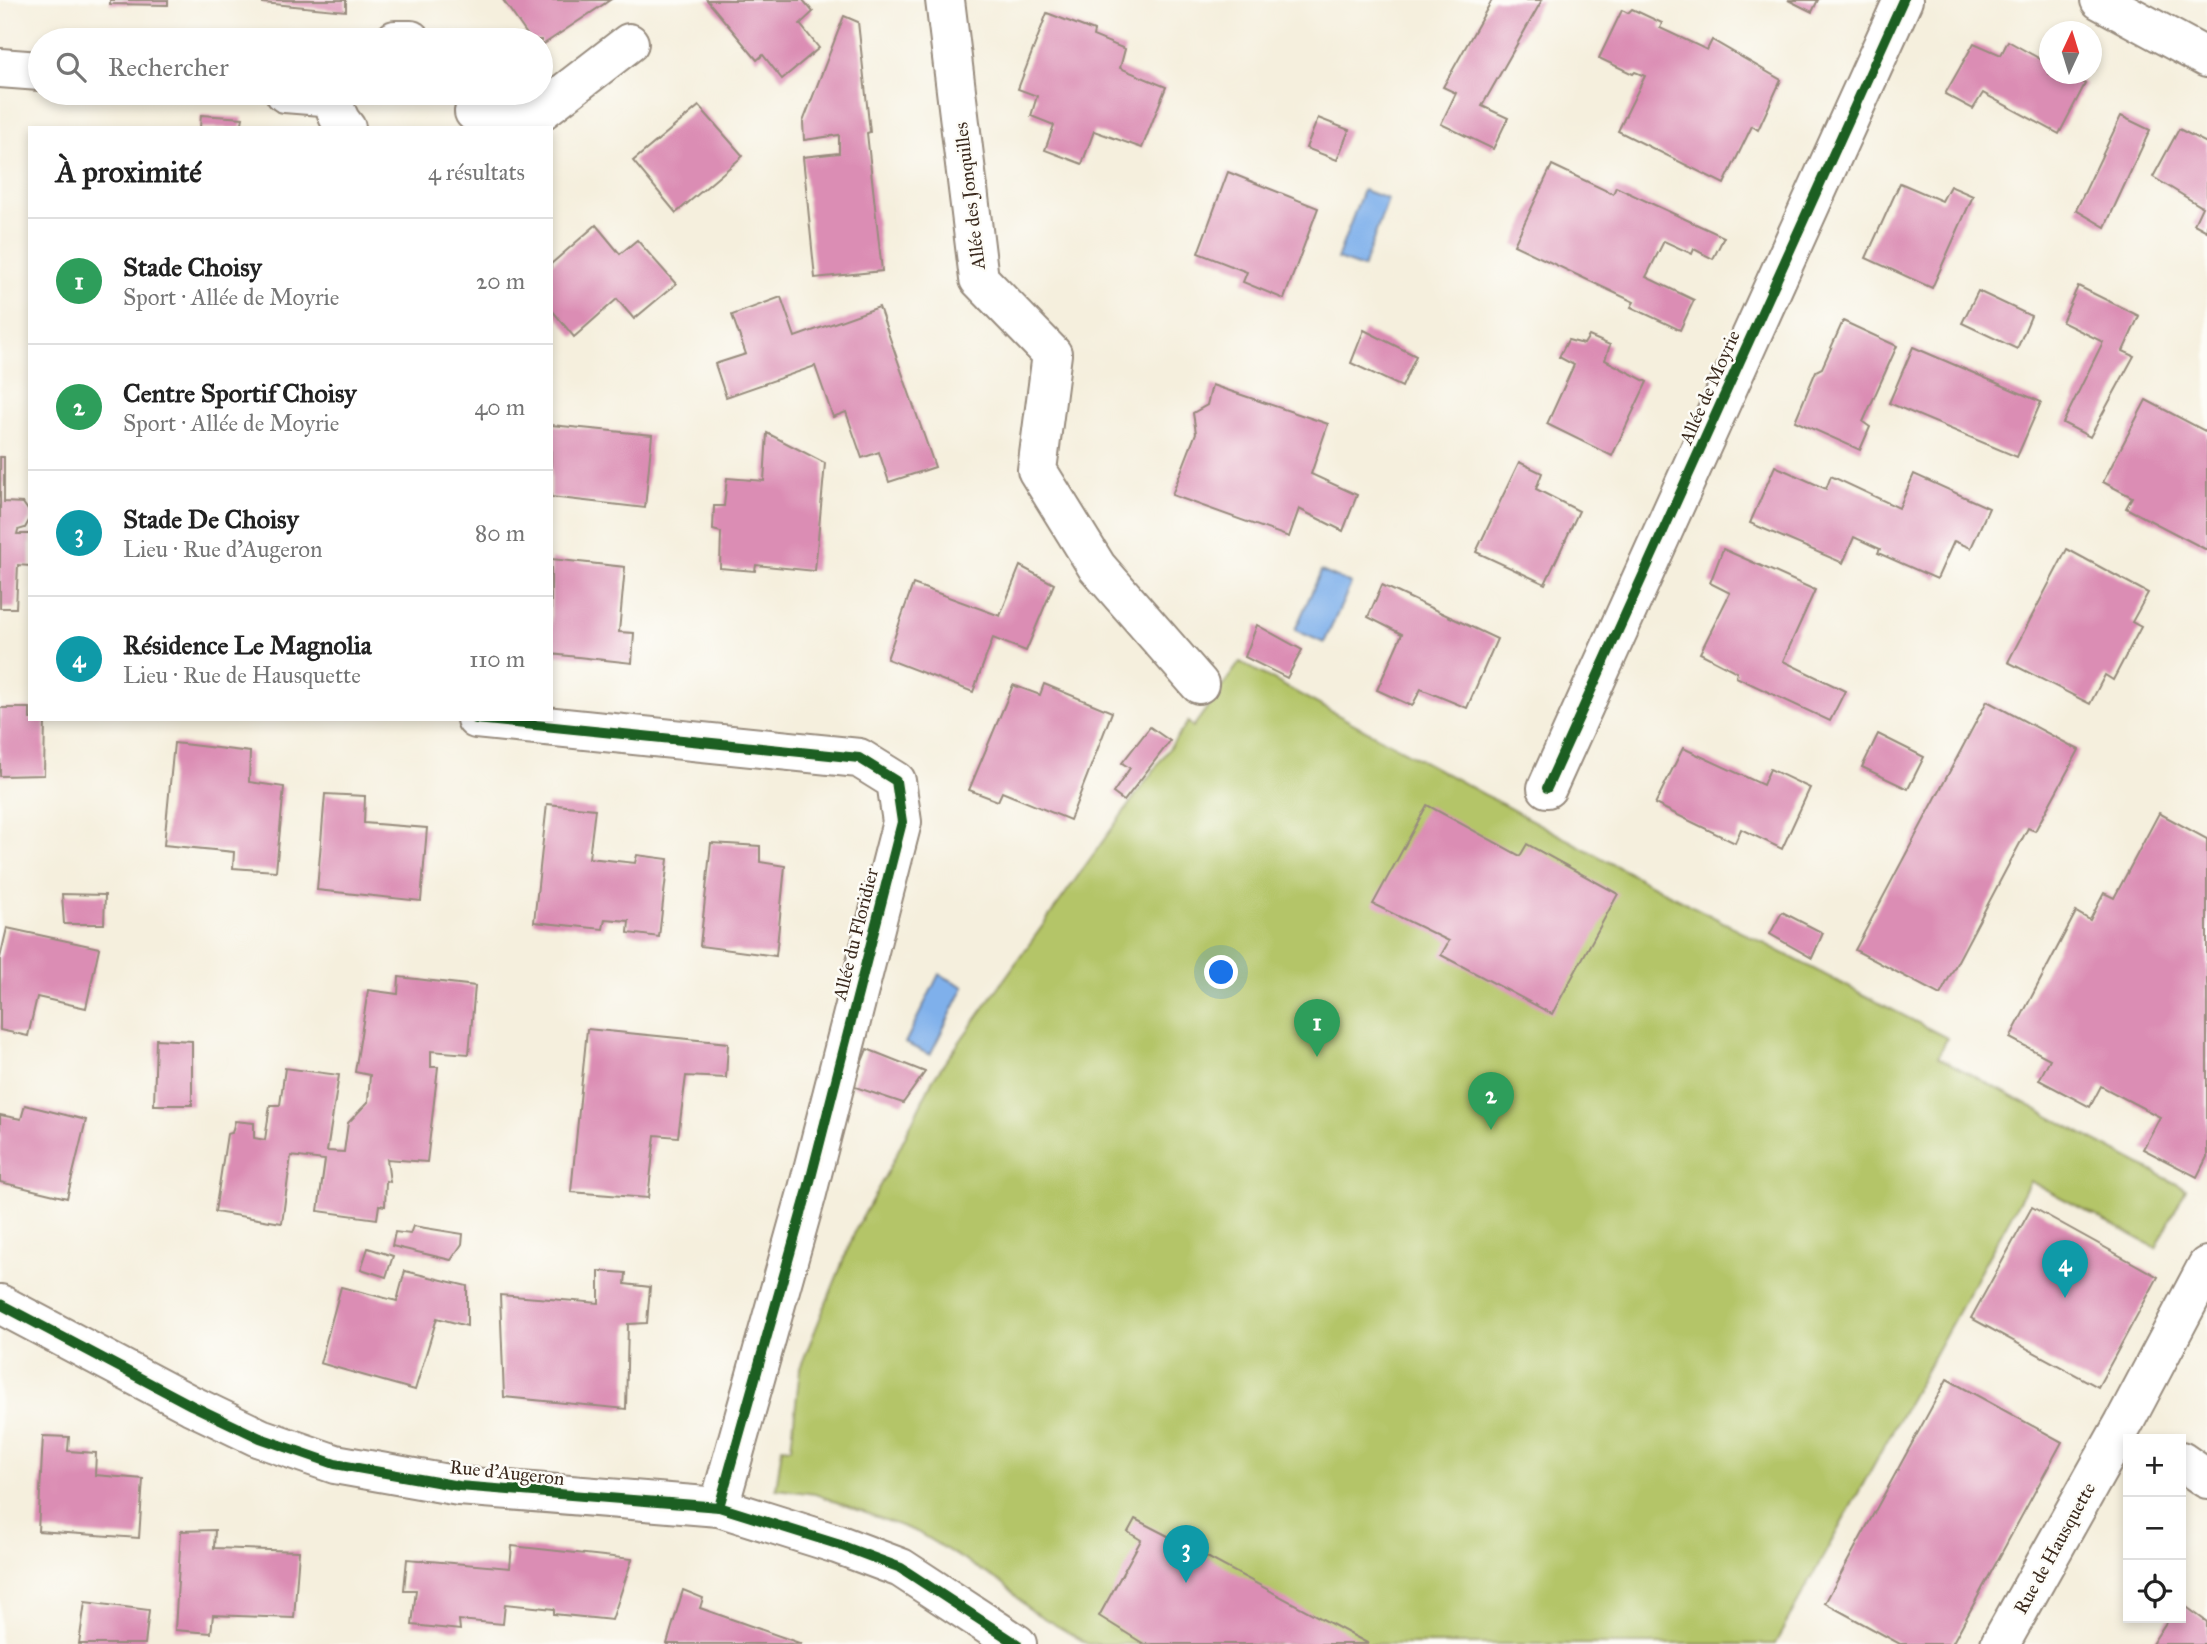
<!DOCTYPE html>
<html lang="fr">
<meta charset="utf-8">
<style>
:root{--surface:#fff;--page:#f6f6f6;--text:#222;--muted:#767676;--line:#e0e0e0;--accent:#c8321e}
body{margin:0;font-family:"IM FELL Great Primer",serif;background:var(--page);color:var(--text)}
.controls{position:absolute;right:21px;bottom:21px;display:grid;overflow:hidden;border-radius:0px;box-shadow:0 4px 10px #0003}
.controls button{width:63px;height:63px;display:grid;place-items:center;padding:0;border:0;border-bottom:2px solid var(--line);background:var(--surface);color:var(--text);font:35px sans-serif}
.compass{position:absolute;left:2039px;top:21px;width:63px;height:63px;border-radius:50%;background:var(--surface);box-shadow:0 4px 10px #0003;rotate:4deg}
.you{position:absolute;left:1222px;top:973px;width:24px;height:24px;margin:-18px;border:5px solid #fff;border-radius:50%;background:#1a73e8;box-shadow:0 0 0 10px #1a73e833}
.badge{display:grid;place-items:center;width:46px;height:46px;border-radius:50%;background:var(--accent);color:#fff;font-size:23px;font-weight:700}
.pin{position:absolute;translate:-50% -58px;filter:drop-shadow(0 2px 4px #0008)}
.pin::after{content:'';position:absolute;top:37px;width:24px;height:21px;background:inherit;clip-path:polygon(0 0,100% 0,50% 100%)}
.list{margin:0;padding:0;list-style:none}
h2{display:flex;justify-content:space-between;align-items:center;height:91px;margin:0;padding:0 28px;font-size:30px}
h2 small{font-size:23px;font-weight:400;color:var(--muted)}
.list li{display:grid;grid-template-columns:46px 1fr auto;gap:21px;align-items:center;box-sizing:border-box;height:126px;padding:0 28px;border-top:2px solid var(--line)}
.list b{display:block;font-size:26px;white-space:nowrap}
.list p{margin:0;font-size:23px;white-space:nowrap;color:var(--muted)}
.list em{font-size:23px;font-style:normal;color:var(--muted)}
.icon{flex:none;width:38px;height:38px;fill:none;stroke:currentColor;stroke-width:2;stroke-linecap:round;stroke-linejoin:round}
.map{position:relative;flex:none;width:2207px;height:1644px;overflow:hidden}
.search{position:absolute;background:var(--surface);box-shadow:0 4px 10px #0003;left:28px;top:28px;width:525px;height:77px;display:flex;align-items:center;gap:18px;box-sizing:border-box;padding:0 24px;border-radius:38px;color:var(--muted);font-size:26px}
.panel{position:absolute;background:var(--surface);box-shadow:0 4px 10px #0003;left:28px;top:126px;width:525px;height:595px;border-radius:0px}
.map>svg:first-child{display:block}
.green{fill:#b4c568;stroke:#787843;stroke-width:2}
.water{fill:#7fb0eb;stroke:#5d6d84;stroke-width:2}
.building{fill:#db8db4}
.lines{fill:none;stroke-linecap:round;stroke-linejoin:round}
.minor-casing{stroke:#988c7e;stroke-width:42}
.minor{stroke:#fff;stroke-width:38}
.cycleway-casing{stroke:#fdfcf7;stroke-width:15}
.cycleway{stroke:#1b5e20;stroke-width:10}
.labels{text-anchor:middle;stroke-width:5;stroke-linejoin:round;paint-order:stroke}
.street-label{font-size:19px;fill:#3b2a1e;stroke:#fdfcf7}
</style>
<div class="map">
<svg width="2207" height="1644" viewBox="0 0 2207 1644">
<rect width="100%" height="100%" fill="#fdfcf7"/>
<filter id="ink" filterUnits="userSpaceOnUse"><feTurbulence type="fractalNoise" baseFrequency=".0143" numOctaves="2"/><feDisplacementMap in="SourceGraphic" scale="14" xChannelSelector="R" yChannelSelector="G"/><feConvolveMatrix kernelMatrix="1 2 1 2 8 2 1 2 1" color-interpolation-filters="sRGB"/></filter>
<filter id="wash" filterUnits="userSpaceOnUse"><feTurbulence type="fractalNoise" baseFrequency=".00686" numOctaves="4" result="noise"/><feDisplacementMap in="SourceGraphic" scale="28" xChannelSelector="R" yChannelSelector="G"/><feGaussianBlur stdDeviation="1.57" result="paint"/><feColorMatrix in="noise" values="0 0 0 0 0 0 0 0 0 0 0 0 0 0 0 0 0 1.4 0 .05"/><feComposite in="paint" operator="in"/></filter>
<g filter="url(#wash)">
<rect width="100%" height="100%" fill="#f5efdd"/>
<polygon class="green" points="1240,662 1644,881 1947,1038 1938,1057 2186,1189 2156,1248 2030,1181 1775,1644 1088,1644 1030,1610 1004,1584 917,1532 815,1494 776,1489 782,1447 791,1448 800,1368 856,1229 891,1165 933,1079 1188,722 1193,727"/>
<g class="water">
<polygon points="1363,190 1388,199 1363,268 1337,259"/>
<polygon points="1321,571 1351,584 1324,643 1295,630"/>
<polygon points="939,974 964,987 930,1055 905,1043"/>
</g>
<g id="blocks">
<g class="building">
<polygon points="110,0 168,0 168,5 110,4"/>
<polygon points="263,0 346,0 346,11 263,3"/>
<polygon points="503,0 610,0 541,46 541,40 531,40"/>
<polygon points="707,0 803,0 813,12 800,24 819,48 782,79 763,55 757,60"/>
<polygon points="1492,0 1542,0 1482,106 1508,118 1493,149 1441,124 1456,93 1443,87"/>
<polygon points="1788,0 1818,0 1812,12"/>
<polygon points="1632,9 1662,23 1660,28 1707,50 1712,40 1781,80 1758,130 1752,126 1724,184 1618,131 1645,76 1635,72 1633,74 1599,58 1622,10 1628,13"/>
<polygon points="1047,13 1094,31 1093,36 1125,49 1120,68 1166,87 1142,148 1094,131 1082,164 1045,150 1054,125 1031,116 1037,96 1018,89"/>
<polygon points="844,16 858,22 870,132 867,133 882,271 815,278 803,157 839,153 839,135 804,140 803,122"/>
<polygon points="2008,41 2049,64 2049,74 2067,74 2085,84 2059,134 1983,93 1973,109 1945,94 1974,43 2001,55"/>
<polygon points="699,106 743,156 676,213 633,161"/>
<polygon points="201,115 243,118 241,128 200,128"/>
<polygon points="2121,116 2150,130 2105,227 2076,210"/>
<polygon points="1318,118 1349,130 1337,160 1306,148"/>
<polygon points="2179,129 2207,143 2207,231 2194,224 2202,207 2153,177"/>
<polygon points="1552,165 1613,194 1616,187 1724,237 1713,259 1694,249 1692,254 1664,241 1646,277 1694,300 1680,330 1631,307 1634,302 1514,245"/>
<polygon points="1228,172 1318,208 1284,299 1243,282 1247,272 1198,253"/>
<polygon points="1900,183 1942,201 1950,186 1973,196 1932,288 1866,258"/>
<polygon points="596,225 620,254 637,240 676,284 634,319 617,299 574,337 551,309 551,264"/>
<polygon points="2078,286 2139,316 2123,351 2134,356 2090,437 2063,423 2103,342 2062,322"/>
<polygon points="1978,291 2031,316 2017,349 1962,323"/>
<polygon points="781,297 795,337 879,307 935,467 889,482 879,452 862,458 846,412 833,417 815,366 726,397 715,364 746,354 732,315"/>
<polygon points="1843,321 1897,346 1863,422 1870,427 1860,450 1795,421 1816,371 1822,368"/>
<polygon points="1364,330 1416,356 1402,387 1351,363"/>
<polygon points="1589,336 1610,345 1605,360 1647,382 1612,456 1547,424 1574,365 1559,357 1568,340 1584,344"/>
<polygon points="1913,347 2041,402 2017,457 1889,403"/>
<polygon points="1212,385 1328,424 1311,474 1357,495 1343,531 1299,509 1289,537 1172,495 1196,433 1193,413 1207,405"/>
<polygon points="2146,400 2207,432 2207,550 2126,508 2132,497 2103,482"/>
<polygon points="551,425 652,435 645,508 551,497"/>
<polygon points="767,433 825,463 815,571 756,565 755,571 720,568 721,532 713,530 714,506 724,506 727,478 764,481"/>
<polygon points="0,457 4,457 4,502 23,503 30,513 30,519 25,528 18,530 17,534 30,534 30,566 18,565 16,608 0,608"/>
<polygon points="1519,462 1542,473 1536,489 1579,511 1545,584 1476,552"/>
<polygon points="1775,466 1826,489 1831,476 1899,508 1914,474 1989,508 1971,548 1954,541 1937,579 1878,553 1880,549 1854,537 1843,563 1750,523"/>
<polygon points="1723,549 1815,590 1783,661 1845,691 1830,721 1736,677 1737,672 1700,653 1730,593 1710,583"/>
<polygon points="2067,549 2148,593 2132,622 2141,627 2113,680 2105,675 2090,704 2008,662"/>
<polygon points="551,559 625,567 619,632 634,633 632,663 551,654"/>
<polygon points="1020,566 1054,584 1026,651 993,638 973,692 887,659 913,584 1000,616"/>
<polygon points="1382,585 1497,639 1467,708 1421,689 1412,706 1377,690 1402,634 1368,617"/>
<polygon points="1257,625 1302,650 1287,678 1245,657"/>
<polygon points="1044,684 1112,712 1070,820 1002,792 998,801 969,790 1013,685 1040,695"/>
<polygon points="1987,701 2079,750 2035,831 2028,828 1940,995 1855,950"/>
<polygon points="0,708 30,708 30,719 45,719 44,775 0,776"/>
<polygon points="1150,727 1170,741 1124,801 1113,793 1130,768 1122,763"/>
<polygon points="1878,734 1924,757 1908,789 1862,767"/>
<polygon points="174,743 250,752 249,782 284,787 276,871 233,868 234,852 164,845"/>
<polygon points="1683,748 1763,785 1770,769 1810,788 1782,849 1741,829 1735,843 1655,804"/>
<polygon points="325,794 365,796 364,823 427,828 421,901 317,890"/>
<polygon points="547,804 595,809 589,858 635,863 637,855 668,859 659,937 628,933 629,921 605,919 603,929 534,922"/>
<polygon points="1427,805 1520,856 1527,844 1618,894 1552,1014 1441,955 1449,941 1373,904"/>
<polygon points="2159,813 2207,839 2207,1157 2197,1177 2143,1149 2160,1117 2101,1086 2090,1107 2039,1080 2050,1059 2010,1038 2076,912 2090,920 2104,893 2114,898"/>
<polygon points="711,843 760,846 760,862 785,866 776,956 700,946"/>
<polygon points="62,894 105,895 104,924 64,924"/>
<polygon points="1782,912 1823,933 1812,958 1770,934"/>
<polygon points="7,928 99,948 86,1008 37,997 28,1036 0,1030 0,958"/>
<polygon points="399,977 475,986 469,1054 431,1051 431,1067 438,1067 427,1162 387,1159 390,1182 386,1181 385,1206 379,1205 377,1219 318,1211 325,1160 291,1156 282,1223 215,1212 227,1134 232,1133 235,1121 254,1123 254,1138 265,1140 270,1105 280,1105 285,1068 339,1075 327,1151 344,1152 348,1123 368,1102 370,1075 355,1072 368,990 398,994"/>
<polygon points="587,1029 728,1043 726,1078 686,1076 678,1137 655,1135 648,1198 571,1192"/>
<polygon points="156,1039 192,1041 192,1105 154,1105"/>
<polygon points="867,1049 925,1072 903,1103 852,1086"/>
<polygon points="25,1105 86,1120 67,1198 0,1182 0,1115 21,1119"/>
<polygon points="2032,1207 2158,1277 2098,1387 1971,1318"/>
<polygon points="413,1226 463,1234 462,1244 451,1260 392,1246 395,1232 410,1234"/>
<polygon points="368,1248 393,1256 386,1277 361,1269"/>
<polygon points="405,1271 467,1286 467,1326 437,1318 415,1390 320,1363 341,1287 397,1301"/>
<polygon points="599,1271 626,1273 625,1284 650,1287 647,1323 628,1324 626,1409 504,1397 500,1295 599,1303"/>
<polygon points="1947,1379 2062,1442 1952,1644 1900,1644 1825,1603"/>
<polygon points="43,1436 69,1437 68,1451 96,1453 95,1475 143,1479 139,1538 38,1531"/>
<polygon points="1135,1519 1166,1535 1369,1644 1144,1644 1099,1616 1141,1540 1128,1532"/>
<polygon points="215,1530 214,1548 299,1551 294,1618 213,1615 211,1633 175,1630 181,1531"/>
<polygon points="512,1546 632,1559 612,1620 554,1614 554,1609 505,1604 503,1624 459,1620 460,1630 412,1625 416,1590 404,1590 407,1559 510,1568"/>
<polygon points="683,1590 703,1598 700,1608 802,1644 667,1644"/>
<polygon points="85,1602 149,1610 145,1644 79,1644"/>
<polygon points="2181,1603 2207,1622 2207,1644 2152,1644 2169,1618 2181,1618"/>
</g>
</g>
</g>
<g filter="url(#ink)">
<use href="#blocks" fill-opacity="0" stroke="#988c7e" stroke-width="2"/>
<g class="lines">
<defs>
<g id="minor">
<polyline points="945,0 979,279 1052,354 1037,470 1097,567 1199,684"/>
<polyline points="2100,0 2207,58"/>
<polyline points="395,40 411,40"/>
<polyline points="0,68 40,71"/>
<polyline points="285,93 335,97"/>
<path d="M338 93C331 105 338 119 346 128"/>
<polyline points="474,112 532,118 629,43"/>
<polyline points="476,719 859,758 896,781 902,822 807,1193 719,1507"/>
<polyline points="1547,788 1903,0"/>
<polyline points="0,1304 191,1405 260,1438 335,1464 459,1486 719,1507 837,1544 901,1568 1017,1644"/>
<polyline points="2181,1461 2207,1479"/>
<polyline points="2000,1644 2124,1423 2207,1266"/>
</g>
</defs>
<use href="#minor" class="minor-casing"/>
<use href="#minor" class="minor"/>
<defs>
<g id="cycleway">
<polyline points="476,719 859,758 896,781 902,822 807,1193 719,1507"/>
<polyline points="1547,788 1903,0"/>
<polyline points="0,1304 191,1405 260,1438 335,1464 459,1486 719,1507 837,1544 901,1568 1017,1644"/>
</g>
</defs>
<use href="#cycleway" class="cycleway-casing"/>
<use href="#cycleway" class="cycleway"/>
</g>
</g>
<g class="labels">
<g class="street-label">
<text transform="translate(969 196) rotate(-97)" y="7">Allée des Jonquilles</text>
<text transform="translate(1709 387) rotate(-66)" y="7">Allée de Moyrie</text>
<text transform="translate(855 934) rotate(-76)" y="7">Allée du Floridier</text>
<text transform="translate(507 1472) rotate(6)" y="7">Rue d'Augeron</text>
<text transform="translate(2054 1548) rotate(-61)" y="7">Rue de Hausquette</text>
</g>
</g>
</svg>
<div class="controls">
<button>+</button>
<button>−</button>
<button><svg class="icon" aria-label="locate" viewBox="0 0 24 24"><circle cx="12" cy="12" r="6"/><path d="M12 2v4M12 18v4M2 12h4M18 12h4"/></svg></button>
</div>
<svg class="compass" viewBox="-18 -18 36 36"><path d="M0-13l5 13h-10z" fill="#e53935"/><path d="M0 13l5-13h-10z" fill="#767676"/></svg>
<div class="you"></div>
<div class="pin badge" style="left:1317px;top:1057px;background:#2e9e5b">1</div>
<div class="pin badge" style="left:1491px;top:1130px;background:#2e9e5b">2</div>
<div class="pin badge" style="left:1186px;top:1583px;background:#0f9aa8">3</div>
<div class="pin badge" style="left:2065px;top:1298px;background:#0f9aa8">4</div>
<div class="search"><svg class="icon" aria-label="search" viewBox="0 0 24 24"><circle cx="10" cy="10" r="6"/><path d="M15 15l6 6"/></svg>Rechercher</div>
<section class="panel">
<h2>À proximité<small>4 résultats</small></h2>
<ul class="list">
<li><span class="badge" style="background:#2e9e5b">1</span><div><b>Stade Choisy</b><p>Sport · Allée de Moyrie</p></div><em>20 m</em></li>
<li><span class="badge" style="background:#2e9e5b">2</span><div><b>Centre Sportif Choisy</b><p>Sport · Allée de Moyrie</p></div><em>40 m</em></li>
<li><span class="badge" style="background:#0f9aa8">3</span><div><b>Stade De Choisy</b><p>Lieu · Rue d'Augeron</p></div><em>80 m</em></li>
<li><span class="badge" style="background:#0f9aa8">4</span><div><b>Résidence Le Magnolia</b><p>Lieu · Rue de Hausquette</p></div><em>110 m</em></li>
</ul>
</section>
</div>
